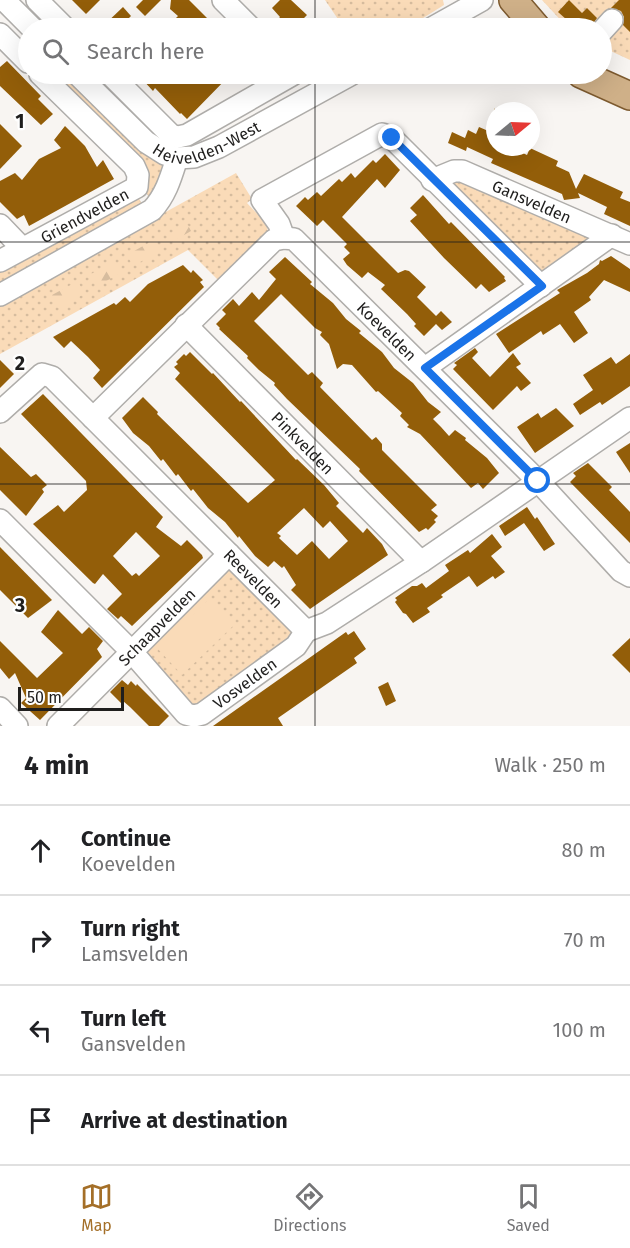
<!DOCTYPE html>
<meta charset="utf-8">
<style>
:root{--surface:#fff;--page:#f6f6f6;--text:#202124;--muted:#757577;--line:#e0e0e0;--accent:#a46f28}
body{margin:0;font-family:"Fira Sans",sans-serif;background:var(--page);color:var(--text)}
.compass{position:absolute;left:486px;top:102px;width:54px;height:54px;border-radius:50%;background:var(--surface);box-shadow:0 6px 24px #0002;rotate:71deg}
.scale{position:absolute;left:18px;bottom:15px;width:106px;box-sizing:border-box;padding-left:6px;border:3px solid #1f1e1d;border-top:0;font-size:16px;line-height:21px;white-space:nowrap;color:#1f1e1d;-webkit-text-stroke:4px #fff;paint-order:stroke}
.stop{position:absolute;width:18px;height:18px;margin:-14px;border:4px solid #1a73e8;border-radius:50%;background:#fff}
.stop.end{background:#1a73e8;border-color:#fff;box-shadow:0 2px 6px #0008}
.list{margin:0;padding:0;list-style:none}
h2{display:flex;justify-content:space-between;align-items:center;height:78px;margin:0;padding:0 24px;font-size:26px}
h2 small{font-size:20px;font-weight:400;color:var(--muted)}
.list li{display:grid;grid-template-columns:39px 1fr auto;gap:18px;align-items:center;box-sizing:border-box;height:90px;padding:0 24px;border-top:2px solid var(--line)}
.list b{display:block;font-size:22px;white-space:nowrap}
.list p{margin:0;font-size:20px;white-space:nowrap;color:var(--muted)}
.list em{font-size:20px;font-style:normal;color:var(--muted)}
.icon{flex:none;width:33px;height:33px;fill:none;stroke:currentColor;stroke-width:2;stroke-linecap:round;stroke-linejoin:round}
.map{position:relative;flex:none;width:630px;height:726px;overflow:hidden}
.search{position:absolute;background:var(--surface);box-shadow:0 6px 24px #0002;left:18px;right:18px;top:18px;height:66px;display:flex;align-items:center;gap:15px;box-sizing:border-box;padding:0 21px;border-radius:33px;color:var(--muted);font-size:22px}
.sheet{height:438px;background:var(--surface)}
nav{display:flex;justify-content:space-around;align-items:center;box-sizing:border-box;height:84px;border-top:2px solid var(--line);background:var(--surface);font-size:16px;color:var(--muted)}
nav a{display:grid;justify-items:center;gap:3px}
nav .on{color:var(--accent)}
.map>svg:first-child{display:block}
.grass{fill:url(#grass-dots)}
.forest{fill:url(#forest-firs)}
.pitch{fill:#fadbb8}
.building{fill:#935e09;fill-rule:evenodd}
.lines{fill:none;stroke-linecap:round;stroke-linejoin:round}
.minor-casing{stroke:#afadaa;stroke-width:24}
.major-casing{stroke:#7d5a2f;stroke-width:30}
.minor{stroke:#fff;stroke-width:21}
.major{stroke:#cfb088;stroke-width:27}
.route{stroke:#1a73e8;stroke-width:8}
.grid{fill:none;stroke:#1f1e1d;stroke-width:1.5;stroke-opacity:0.55}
.labels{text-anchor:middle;stroke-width:4.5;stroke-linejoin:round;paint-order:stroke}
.street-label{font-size:16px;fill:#1f1e1d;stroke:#fff}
.grid-label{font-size:20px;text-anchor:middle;font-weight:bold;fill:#1f1e1d;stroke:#fff;stroke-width:4.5;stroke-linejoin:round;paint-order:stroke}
</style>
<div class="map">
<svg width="630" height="726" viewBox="0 0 630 726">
<defs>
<pattern id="grass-dots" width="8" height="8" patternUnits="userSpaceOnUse" patternTransform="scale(1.5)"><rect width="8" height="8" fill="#fadbb8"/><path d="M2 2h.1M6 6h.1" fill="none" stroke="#d6bc9e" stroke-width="1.8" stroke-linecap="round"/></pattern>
<pattern id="forest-firs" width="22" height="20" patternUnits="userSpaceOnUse" patternTransform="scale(1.5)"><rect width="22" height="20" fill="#fadbb8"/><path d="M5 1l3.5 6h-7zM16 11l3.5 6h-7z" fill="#d6bc9e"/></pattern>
</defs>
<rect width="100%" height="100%" fill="#f8f5f2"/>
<g class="grass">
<polygon points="325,0 443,0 444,5 407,28 344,28"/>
<polygon points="542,0 630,0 630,60 602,47 602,28 568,28"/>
<polygon points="49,74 64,74 133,141 162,161 165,166 164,172 149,198 143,185"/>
<polygon points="449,172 593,235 590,240 538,274 444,179"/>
<polygon points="236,173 252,199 247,203 266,223 268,232 219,281 188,250 0,354 0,304"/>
<polygon points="137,194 143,207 0,286 0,272"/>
<polygon points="230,564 292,624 292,640 195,707 141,652"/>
</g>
<g class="forest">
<polygon points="188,225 191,231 172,242 168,237"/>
<polygon points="152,241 158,252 133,266 127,255"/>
<polygon points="114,261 121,273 97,286 91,274"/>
<polygon points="78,281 84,294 58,308 52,295"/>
</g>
<polygon class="pitch" points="208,600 233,626 182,675 157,648"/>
<g class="building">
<polygon points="72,0 100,0 86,14"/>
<polygon points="143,0 161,0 145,16 136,7"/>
<polygon points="171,0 189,0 217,28 182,28 174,20 178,16 170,9"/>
<polygon points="280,0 291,0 307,15 294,28 283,28 276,22 280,17 272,8"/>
<polygon points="569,0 582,13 587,8 597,18 590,28 576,28 558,12"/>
<polygon points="619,0 630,0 630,32 623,25 624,17 621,11 611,8"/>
<polygon points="123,7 131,16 119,28 101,28"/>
<polygon points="7,61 41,96 38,99 53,114 41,125 0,86 0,67"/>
<polygon points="148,74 172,74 182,84 193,74 231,74 187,119 181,113 180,114 155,88 153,91 142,79"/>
<polygon points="495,108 495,147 510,147 527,155 530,148 558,161 556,166 569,172 576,189 584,174 623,192 620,198 630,202 630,226 604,214 607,207 578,193 580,198 564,200 562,194 491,163 493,159 467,147 466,151 448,143 452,132 465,138 468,130 476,134 479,127 486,130"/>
<polygon points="0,124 22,146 0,169"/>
<polygon points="65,126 85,146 97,167 103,160 114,179 29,226 24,215 17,219 0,202 0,181 15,173 22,180 39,159 61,148 54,140"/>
<polygon points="385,154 400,170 385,188 377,179 342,217 398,273 405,270 409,271 426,287 417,297 436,316 441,311 452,322 442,330 436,324 424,336 414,326 416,324 407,314 381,289 385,285 368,272 362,278 347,265 343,259 350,253 344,247 347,244 323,220 317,226 296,206 305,197 308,200 317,192 321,196 339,179 342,182 351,173 355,178 373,160 376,163"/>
<polygon points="423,195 449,224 451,222 505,277 504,278 506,281 489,292 481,284 476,289 444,258 410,221 417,215 410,208"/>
<polygon points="611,256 630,269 630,292 604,280 589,297 591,300 574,312 588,333 574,343 560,324 543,335 541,331 509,353 496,334 560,293 557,290 587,273 599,264 600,260 602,261"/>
<polygon points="285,257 312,282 310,284 333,303 346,319 361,331 359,333 382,352 394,368 413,383 428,402 441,412 433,419 441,427 449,436 455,430 466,438 465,440 487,458 499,473 483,489 478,483 471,488 420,434 407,427 409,425 400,416 402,413 378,391 376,392 352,365 343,364 337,369 329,344 320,335 322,332 315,328 281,294 254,321 308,375 312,372 323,383 320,387 372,440 376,437 382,444 382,450 437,505 431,510 438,516 434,520 436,522 428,530 426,528 419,532 359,471 360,469 287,399 274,385 275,383 259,370 247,358 248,356 219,329 220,328 216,324 226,314 222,310 233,299 239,306 252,292 259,300 276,279 269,272"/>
<polygon points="183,265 191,273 193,270 203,280 200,282 204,287 102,388 93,378 100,370 88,357 71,341 64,348 53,337 114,303 116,305 125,297 130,302 148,284"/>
<polygon points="475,348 478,352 472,358 490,377 513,353 521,364 516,367 531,383 521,391 517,386 493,410 453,369 457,365 454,363"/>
<path d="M190 352 212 374 213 373 240 402 241 401 296 460 297 459 324 485 339 503 336 506 363 533 367 528 382 544 388 555 310 609 291 590 296 585 284 566 282 568 274 561 268 567 255 556 239 536 238 538 225 522 208 508 193 489 191 491 178 474 176 476 163 459 161 461 149 446 133 433 122 418 143 397 158 412 157 414 248 503 275 480 175 379 180 373 174 367 178 364 176 362 184 354 186 356ZM304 508 323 528 330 521 348 541 329 559 312 541 297 555 279 538 281 536 277 533Z"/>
<polygon points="630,354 630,386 602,405 600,402 580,415 573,404 593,390 583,375 611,357 616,364"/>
<polygon points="0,360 14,374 0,388"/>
<path d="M43 394 163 517 156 527 181 546 187 540 202 555 203 558 132 626 121 616 118 619 107 609 122 594 103 574 95 584 93 583 33 524 58 505 64 512 87 490 86 481 21 414ZM136 532 160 556 139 576 136 573 132 576 113 556Z"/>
<polygon points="556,408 574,426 535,453 517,427 538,413 541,418"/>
<polygon points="630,443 630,473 616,452"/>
<polygon points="0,447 31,477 36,474 47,485 42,489 44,492 26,516 0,490"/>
<polygon points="588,463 612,487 609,490 630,512 630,543 570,482 576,476 573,473"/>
<polygon points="527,507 535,519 537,517 555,544 544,551 524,523 505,536 499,526"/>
<polygon points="492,534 502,547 491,556 505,572 495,579 493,576 477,587 469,576 441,595 443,597 427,608 430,612 413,623 406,614 403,613 395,602 397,600 395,598 412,586 417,586 422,583 426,588 449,571 445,565 468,550 470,553"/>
<polygon points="0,547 52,600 28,618 0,590"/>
<polygon points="58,610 82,634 89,627 103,641 97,649 102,657 40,720 21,703 26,698 15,673 9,679 0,668 0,641 37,678 63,653 41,632"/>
<polygon points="354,631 366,649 354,658 357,663 278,718 283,726 213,726 346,632 348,635"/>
<polygon points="630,638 630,673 612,655"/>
<polygon points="122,680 128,685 131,681 136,686 137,684 169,716 159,726 149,726 130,707 123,701 121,703 110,692"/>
<polygon points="388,682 396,701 386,706 378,687"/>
</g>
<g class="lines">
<defs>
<g id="minor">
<polyline points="4,0 32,28"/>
<polyline points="37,0 65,28"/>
<polyline points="223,0 251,28"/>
<polyline points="432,28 482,0"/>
<polyline points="602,31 612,20"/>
<polyline points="0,34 28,62"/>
<path id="s1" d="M77 74 146 142 165 154 177 158 194 157 219 147 352 74"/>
<polyline points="110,74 171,135 178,137 187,135 292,75"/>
<path id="s2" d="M432 180 454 171H462L630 244"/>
<polyline points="0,225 22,248"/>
<polyline points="284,238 279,224 262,200 382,134 392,138 541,286"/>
<path id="s3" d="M0 261 137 187 138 175 134 166 40 74"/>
<path d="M0 295 152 210C166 195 171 177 177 158"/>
<path id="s4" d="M186 325 421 562"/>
<polyline points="425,368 612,235"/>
<path id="s5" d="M0 412 42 374 52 377 306 631 327 623 421 562 630 418"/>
<path id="s6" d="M93 418 274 240 284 238 294 239 538 481 621 571 630 576"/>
<path id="s7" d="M0 520 131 651 186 714 194 716 202 714 296 646 306 631"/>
<polyline points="0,708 17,726"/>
<path id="s8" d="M58 726 229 554"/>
</g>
<g id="major">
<polyline points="513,0 537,28"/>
<polyline points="581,74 630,96"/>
</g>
</defs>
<use href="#minor" class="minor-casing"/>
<use href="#major" class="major-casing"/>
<use href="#minor" class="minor"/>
<use href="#major" class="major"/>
</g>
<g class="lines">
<polyline class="route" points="392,138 542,286 425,368 538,481"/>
</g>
<path class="grid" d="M315 0V28M315 74V726M0 242H630M0 484H630"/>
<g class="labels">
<g class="street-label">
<text dy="6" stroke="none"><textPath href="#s1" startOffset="164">Heivelden-West</textPath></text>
<text dy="6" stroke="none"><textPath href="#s2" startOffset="108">Gansvelden</textPath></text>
<text dy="6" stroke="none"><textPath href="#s3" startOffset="96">Griendvelden</textPath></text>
<text dy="6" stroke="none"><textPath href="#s6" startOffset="405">Koevelden</textPath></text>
<text dy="6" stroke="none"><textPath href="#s4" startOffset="166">Pinkvelden</textPath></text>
<text dy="6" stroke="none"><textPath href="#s5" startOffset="352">Reevelden</textPath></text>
<text dy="6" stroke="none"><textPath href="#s8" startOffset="140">Schaapvelden</textPath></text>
<text dy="6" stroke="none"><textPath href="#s7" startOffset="338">Vosvelden</textPath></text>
</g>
</g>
<g class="grid-label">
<text x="20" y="128">1</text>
<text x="20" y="370">2</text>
<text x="20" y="612">3</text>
</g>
</svg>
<svg class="compass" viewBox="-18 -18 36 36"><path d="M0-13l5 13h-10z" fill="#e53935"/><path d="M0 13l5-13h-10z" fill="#757577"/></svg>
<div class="scale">50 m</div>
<div class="stop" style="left:538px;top:481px"></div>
<div class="stop end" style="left:392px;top:138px"></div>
<div class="search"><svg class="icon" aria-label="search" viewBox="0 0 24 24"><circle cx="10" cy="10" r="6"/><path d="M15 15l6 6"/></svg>Search here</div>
</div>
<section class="sheet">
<h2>4 min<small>Walk · 250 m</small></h2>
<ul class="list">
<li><svg class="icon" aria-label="ahead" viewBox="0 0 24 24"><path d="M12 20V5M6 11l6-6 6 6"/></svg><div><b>Continue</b><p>Koevelden</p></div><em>80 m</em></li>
<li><svg class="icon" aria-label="right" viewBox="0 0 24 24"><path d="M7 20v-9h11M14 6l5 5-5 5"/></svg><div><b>Turn right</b><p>Lamsvelden</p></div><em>70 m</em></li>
<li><svg class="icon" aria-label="left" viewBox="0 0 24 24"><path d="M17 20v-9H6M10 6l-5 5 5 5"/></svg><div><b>Turn left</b><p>Gansvelden</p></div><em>100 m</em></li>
<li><svg class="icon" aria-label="arrive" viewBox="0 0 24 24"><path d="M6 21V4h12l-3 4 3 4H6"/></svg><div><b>Arrive at destination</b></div></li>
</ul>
</section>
<nav>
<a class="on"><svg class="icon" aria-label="map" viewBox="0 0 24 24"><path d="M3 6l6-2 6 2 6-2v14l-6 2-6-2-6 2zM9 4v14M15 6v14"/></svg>Map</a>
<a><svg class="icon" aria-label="directions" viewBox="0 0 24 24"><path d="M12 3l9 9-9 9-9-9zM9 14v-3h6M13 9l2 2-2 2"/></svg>Directions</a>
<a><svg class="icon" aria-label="saved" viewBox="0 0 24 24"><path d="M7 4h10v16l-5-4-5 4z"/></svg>Saved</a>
</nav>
